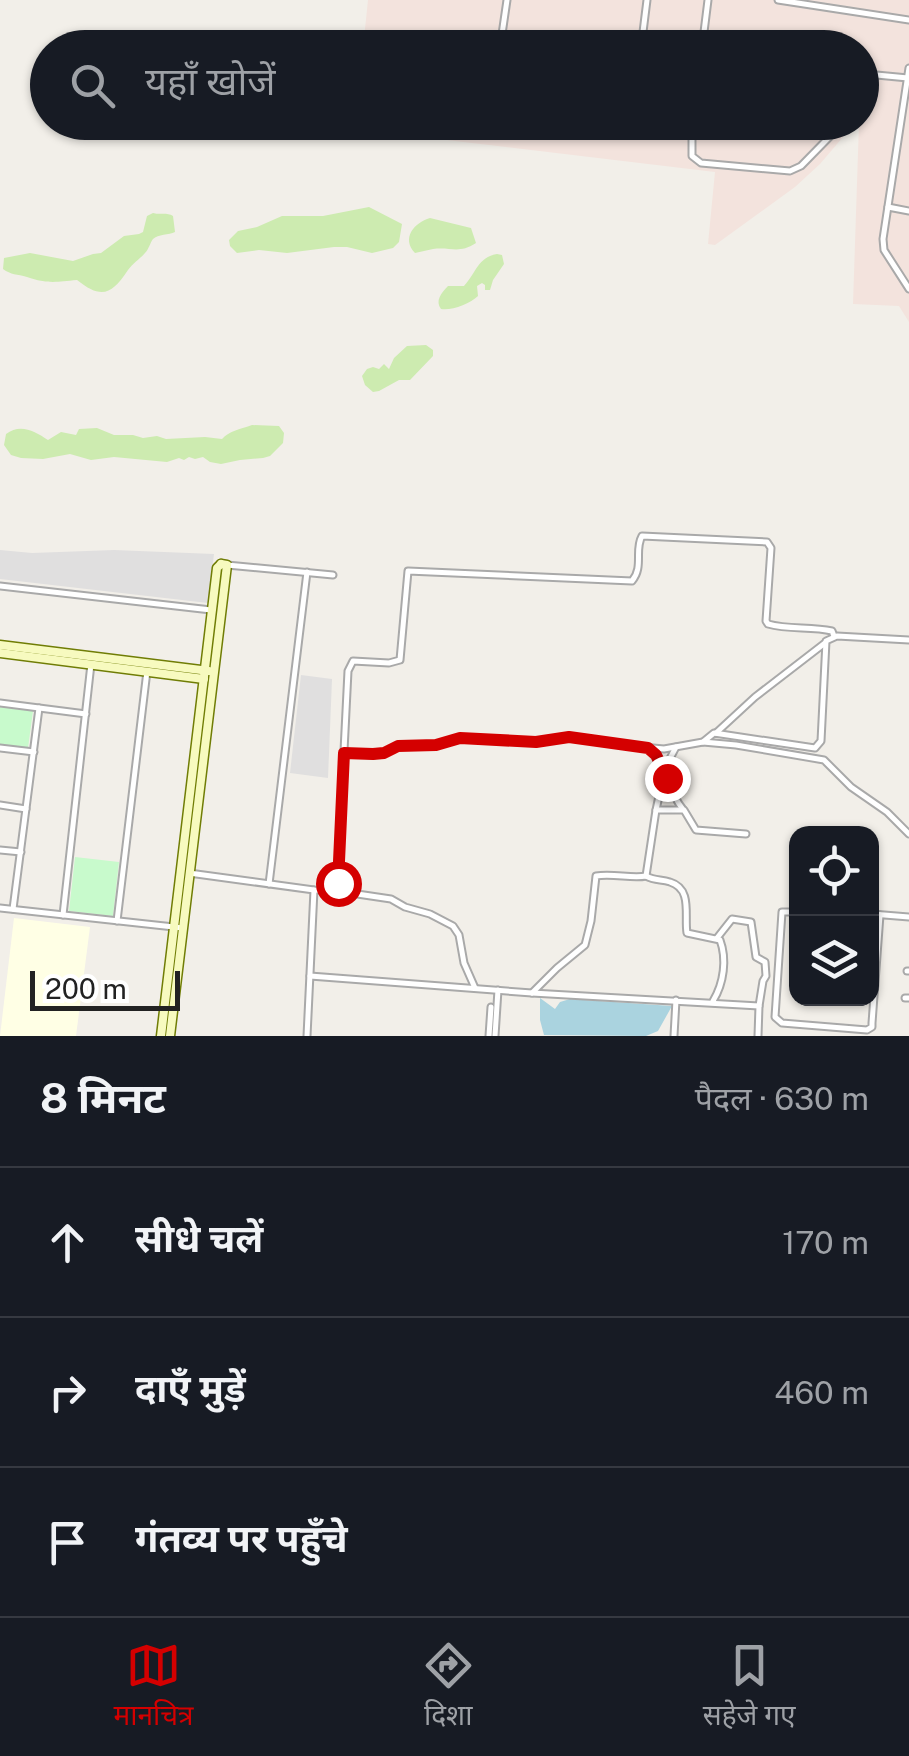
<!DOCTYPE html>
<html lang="hi">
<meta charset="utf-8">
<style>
:root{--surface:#171b24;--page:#242831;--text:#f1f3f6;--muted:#9ea1a6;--line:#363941;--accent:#d40000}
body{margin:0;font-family:"Public Sans","Noto Sans Devanagari",sans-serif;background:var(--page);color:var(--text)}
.controls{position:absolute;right:30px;bottom:30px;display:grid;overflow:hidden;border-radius:20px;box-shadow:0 2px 8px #0004}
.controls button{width:90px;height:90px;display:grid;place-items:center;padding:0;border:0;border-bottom:2px solid var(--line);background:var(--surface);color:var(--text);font:50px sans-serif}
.scale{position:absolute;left:30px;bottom:25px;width:150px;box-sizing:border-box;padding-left:10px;border:5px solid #222;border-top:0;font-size:28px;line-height:35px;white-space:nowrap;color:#222;-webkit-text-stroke:8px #fff;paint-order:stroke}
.stop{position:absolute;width:30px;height:30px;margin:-22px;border:8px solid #d40000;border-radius:50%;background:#fff}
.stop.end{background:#d40000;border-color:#fff;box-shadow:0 2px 10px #0008}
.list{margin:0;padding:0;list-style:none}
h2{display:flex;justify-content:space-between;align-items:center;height:130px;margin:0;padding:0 40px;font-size:42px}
h2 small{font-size:32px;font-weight:400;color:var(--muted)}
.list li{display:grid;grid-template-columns:65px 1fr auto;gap:30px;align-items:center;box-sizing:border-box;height:150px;padding:0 40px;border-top:2px solid var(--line)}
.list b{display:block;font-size:38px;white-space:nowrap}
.list em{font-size:32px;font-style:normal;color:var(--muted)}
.icon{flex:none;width:55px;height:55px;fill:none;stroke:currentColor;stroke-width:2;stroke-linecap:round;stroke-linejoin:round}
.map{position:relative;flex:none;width:909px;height:1036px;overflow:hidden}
.search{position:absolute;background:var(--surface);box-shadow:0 2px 8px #0004;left:30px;right:30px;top:30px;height:110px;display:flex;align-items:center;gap:25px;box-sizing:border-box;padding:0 35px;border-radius:55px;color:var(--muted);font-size:38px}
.sheet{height:580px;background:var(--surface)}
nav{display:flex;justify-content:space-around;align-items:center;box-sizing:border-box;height:140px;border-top:2px solid var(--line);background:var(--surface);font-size:28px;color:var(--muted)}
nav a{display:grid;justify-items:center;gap:5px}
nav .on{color:var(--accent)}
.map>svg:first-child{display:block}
.residential{fill:#e0dfdf}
.education{fill:#ffffe5}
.military{fill:#f3e3dd}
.grass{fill:#cdebb0}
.park{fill:#c8facc}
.water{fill:#aad3df}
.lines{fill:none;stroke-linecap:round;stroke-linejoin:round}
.street-casing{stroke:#a9a9a9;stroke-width:9}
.secondary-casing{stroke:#707d05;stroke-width:11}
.street{stroke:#fff;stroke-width:5}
.secondary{stroke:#f7fabf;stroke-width:8}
.route{stroke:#d40000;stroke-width:12}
</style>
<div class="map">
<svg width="909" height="1036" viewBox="0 0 909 1036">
<rect width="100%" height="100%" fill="#f2efe9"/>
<g class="residential">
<polygon points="0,550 32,553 114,550 214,554 208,603 0,579"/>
<polygon points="301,675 332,679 328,778 290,773"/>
</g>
<polygon class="education" points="14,918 90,927 76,1036 0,1036"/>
<g class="military">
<polygon points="368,0 909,0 909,322 899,306 853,304 859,123 862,122 862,48 363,48"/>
<polygon points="355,122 855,123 820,164 795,187 715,245 708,244 715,172 354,129"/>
</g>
<g class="grass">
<polygon points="369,207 402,224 399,242 393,248 372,253 347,247 334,247 287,253 259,250 237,253 230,246 229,240 238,231 257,227 282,216 323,216"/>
<path d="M153 213C160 215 167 212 173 216L175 232C169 235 158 234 153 239 150 243 149 249 145 253 140 259 133 263 128 270 112 294 102 300 77 280 56 282 47 284 27 277 17 274 11 275 3 269L4 258 30 253 73 261 93 254 101 253 124 236 139 234 143 232 147 216Z"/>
<path d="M430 218 471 228 476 243C459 254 452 247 433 249 427 250 421 252 415 253 401 238 414 223 430 218Z"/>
<path d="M497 254 502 255 504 264 493 280 490 290H485V285L482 283 477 286 478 296C470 304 451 311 441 309 435 301 441 293 448 286H464C476 273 478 257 497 254Z"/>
<polygon points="426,345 433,350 433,356 410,380 399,380 379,391 373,392 365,385 362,376 367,369 373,367 379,369 384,364 389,369 394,358 407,346"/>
<path d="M252 425 279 426 284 433 283 443 270 456 263 458 240 460 221 464 210 462 203 457 195 459 189 457 184 460 179 458 167 462 114 457 91 460 70 454 43 459 21 458 11 455 4 445 6 434C20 423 35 431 48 440L61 432 76 435 79 429 97 428 114 435H133L143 438 157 436 166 439 205 437 222 439C229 431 241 429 252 425Z"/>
</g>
<g class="park">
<polygon points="0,707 33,711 28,748 0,744"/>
<polygon points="75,857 119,862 113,916 69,911"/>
</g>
<polygon class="water" points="540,998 555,1009 560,1002 570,999 672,1006 658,1031 646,1036 544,1035 540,1020"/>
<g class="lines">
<defs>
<g id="street">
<polyline points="778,0 909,20"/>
<polyline points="500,48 507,0"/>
<polyline points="641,48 647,0"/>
<polyline points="702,48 708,0"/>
<polyline points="909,68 883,239 884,250 909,289"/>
<polyline points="862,91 866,74 908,78"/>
<polyline points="603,122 692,134 692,156 701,163 790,171 801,166 844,122"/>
<polyline points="692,134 693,122"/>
<polyline points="888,207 909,211"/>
<polyline points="227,565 333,575"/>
<polyline points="0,586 211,610"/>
<polyline points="0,703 86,714"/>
<polyline points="716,733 755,697 825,643"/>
<polyline points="703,742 736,745 824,760 851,787 887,812 909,834"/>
<polyline points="0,748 34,752"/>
<path d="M649 749C667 764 667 790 682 808"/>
<polyline points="344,753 373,755 384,753 398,746 436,745 459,738 536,742 569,737 621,745 664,749 703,742 714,733 815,748 821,741 826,641 837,636 909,640"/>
<polyline points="0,805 26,809"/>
<polyline points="656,810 665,768 676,747"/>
<polyline points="0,850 21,852"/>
<path d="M189 873 314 890 337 891 348 671 353 661 389 663 400 660 408 571 632 581C644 567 634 550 642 536L767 542 771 548 766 621 768 624C789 630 811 626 832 631L834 636"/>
<polyline points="646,876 656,810 684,810 696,830 746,834"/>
<polyline points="269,884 307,572"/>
<polyline points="337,891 391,899 405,907 430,914 453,926 459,935 464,963 475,988"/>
<polyline points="0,908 183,928"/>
<polyline points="13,909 39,708"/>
<polyline points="796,912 782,912 775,1017 782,1023 867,1030 872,1027 872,1023 880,915"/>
<polyline points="872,914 909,917"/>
<polyline points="63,915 91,664"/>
<polyline points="117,921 147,671"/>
<polyline points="907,971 909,971"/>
<polyline points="310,976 532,993 759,1006 763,981 766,976 765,962 756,957 751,922 732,919 717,938"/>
<path d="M532 993 557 968 585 945 591 921 596 876C613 873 632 879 646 876 655 881 661 879 670 882 693 889 684 916 687 933L720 940C727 959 724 983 713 1001"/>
<polyline points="905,998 909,998"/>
<polyline points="307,1036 314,890"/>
<polyline points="489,1036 491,1007"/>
<polyline points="495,1036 498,990"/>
<polyline points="674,1036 676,1000"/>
<polyline points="758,1036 759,1006"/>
</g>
<g id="secondary">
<polyline points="0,645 209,671"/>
<polyline points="0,653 204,679"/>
<polyline points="161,1036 217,568 221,564"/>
<polyline points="170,1036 227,565 221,564"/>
</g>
</defs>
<use href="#street" class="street-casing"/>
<use href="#secondary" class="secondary-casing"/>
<use href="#street" class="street"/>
<use href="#secondary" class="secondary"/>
</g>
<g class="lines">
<polyline class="route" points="338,883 344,753 373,754 384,753 398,746 436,745 460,738 536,742 569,737 648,748 656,755 667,778"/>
</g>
</svg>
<div class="controls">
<button><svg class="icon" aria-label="locate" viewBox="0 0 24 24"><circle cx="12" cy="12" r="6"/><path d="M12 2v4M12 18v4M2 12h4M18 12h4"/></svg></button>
<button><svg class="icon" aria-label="layers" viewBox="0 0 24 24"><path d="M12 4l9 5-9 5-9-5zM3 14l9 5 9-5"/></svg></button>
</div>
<div class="scale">200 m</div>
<div class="stop" style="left:338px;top:883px"></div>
<div class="stop end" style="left:667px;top:778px"></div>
<div class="search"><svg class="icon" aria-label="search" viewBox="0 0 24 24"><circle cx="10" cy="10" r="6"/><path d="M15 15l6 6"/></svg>यहाँ खोजें</div>
</div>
<section class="sheet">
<h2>8 मिनट<small>पैदल · 630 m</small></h2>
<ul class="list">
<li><svg class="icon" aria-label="ahead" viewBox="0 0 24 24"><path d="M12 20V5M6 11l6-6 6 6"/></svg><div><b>सीधे चलें</b></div><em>170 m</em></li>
<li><svg class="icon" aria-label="right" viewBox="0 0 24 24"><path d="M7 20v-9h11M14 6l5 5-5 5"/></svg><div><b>दाएँ मुड़ें</b></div><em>460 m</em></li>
<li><svg class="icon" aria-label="arrive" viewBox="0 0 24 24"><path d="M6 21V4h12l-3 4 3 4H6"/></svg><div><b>गंतव्य पर पहुँचे</b></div></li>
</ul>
</section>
<nav>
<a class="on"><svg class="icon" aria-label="map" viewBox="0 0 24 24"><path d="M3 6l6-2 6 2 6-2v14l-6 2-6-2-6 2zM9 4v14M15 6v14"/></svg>मानचित्र</a>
<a><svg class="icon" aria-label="directions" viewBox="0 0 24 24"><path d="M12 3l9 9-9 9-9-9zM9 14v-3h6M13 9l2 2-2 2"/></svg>दिशा</a>
<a><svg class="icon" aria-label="saved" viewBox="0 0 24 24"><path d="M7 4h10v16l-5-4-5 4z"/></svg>सहेजे गए</a>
</nav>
